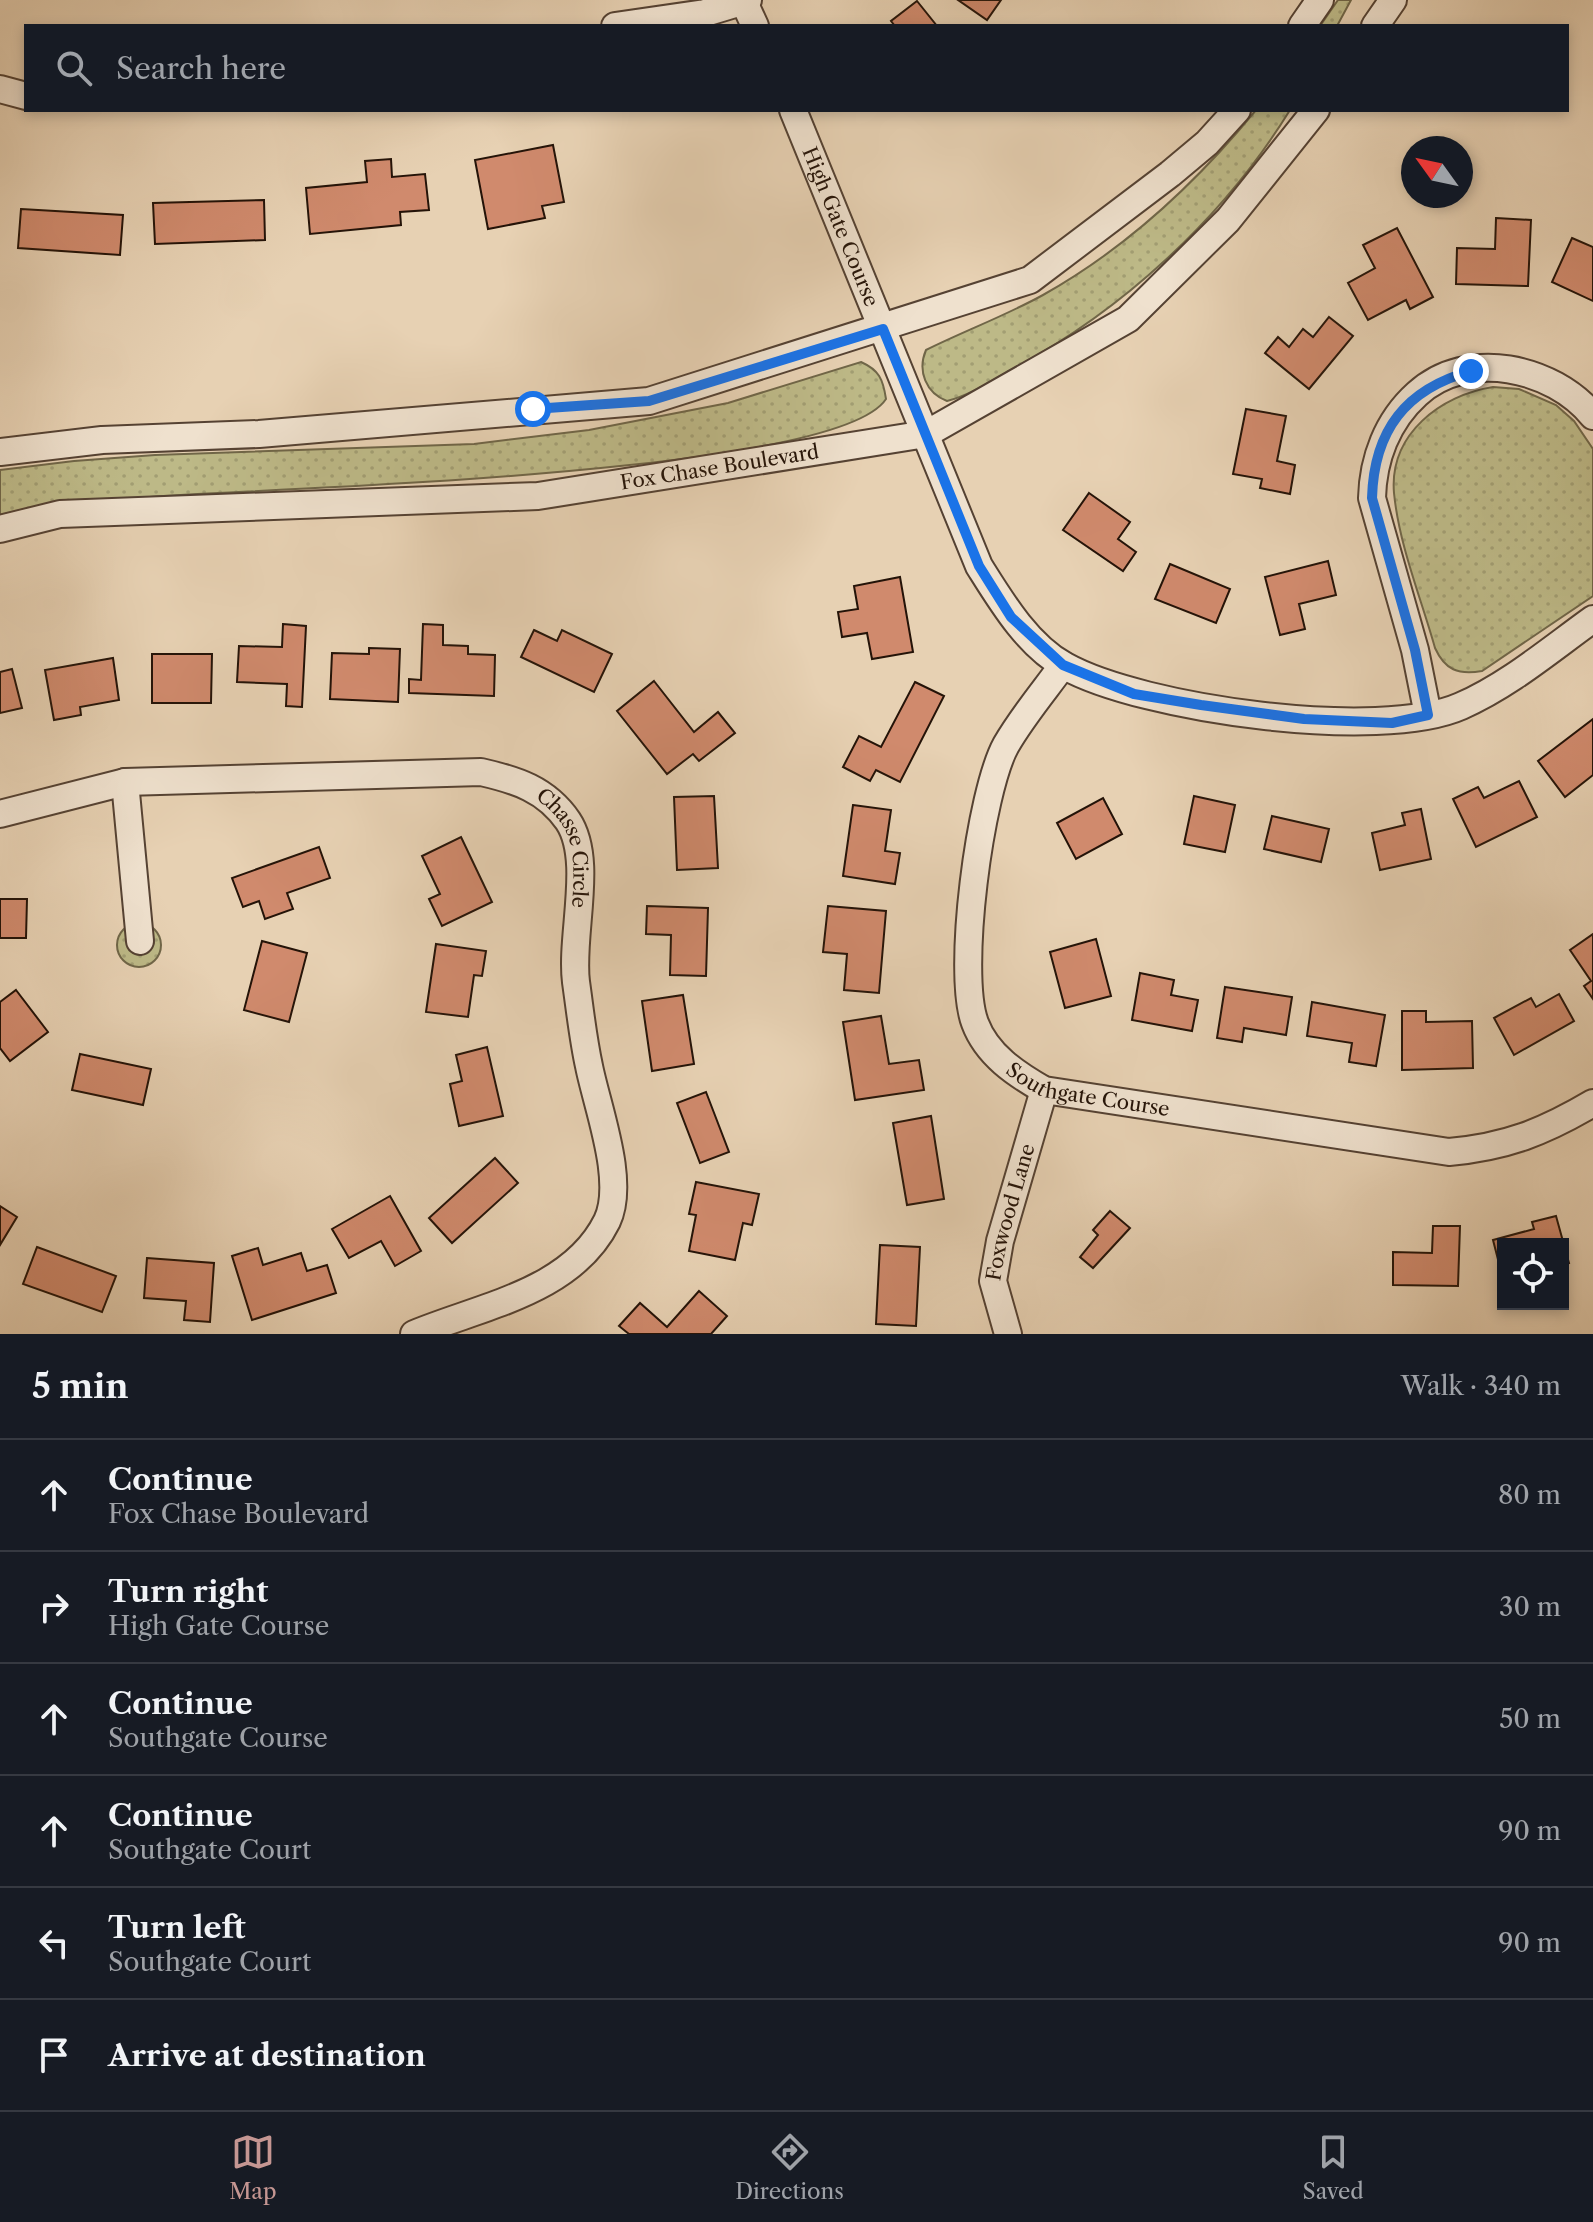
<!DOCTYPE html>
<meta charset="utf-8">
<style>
:root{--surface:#171b24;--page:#20242c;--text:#f1f3f6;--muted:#9ea1a6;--line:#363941;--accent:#c59692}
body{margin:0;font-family:"Libre Caslon Text",serif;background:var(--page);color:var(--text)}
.controls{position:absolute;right:24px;bottom:24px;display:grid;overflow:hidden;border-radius:0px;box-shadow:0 4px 12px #0003}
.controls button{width:72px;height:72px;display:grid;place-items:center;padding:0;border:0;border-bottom:2px solid var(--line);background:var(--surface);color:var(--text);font:40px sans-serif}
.compass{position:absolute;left:1401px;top:136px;width:72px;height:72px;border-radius:50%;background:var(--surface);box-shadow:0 4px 12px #0003;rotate:303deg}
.stop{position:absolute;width:24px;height:24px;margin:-18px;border:6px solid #1a73e8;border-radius:50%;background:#fff}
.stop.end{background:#1a73e8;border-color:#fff;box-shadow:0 2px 8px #0008}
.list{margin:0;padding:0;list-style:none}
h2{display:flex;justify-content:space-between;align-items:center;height:104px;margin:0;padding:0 32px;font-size:34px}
h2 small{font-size:26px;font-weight:400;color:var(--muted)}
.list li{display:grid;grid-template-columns:52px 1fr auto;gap:24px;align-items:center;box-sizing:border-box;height:112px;padding:0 32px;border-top:2px solid var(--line)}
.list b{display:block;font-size:30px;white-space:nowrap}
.list p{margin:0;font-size:26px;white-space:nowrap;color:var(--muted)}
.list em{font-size:26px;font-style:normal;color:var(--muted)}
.icon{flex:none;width:44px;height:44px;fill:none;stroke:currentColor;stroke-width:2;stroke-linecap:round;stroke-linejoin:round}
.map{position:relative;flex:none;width:1593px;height:1334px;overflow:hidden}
.search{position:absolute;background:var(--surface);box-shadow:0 4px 12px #0003;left:24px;right:24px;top:24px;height:88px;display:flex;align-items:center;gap:20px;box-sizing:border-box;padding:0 28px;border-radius:0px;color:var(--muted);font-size:30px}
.sheet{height:776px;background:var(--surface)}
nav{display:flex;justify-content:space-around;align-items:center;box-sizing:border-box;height:112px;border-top:2px solid var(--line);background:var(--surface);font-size:22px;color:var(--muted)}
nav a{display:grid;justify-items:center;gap:4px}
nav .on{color:var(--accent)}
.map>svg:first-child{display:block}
.grass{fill:url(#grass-dots);stroke:#706648;stroke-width:2}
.building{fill:#d08a6d;stroke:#241308;stroke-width:2}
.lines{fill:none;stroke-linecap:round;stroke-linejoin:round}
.minor-casing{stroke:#554233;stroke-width:30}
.minor{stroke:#efe1ce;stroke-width:26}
.route{stroke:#1a73e8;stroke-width:10}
.labels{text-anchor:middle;stroke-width:6;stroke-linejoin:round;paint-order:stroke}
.street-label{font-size:20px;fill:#241308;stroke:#efe1ce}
</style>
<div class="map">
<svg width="1593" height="1334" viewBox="0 0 1593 1334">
<defs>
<pattern id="grass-dots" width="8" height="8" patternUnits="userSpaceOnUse" patternTransform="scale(2)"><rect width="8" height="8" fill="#bdb987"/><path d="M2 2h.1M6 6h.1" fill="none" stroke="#a29e73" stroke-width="1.8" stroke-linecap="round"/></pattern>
</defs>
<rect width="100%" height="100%" fill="#e7d1b3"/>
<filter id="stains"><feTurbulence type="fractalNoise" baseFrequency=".0025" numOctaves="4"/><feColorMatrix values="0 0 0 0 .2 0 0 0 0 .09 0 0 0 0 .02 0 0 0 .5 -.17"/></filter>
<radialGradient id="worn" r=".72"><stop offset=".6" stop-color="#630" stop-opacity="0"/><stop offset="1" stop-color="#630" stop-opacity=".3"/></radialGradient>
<g class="grass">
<polygon points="1338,0 1351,0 1337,26 1320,26"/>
<path d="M1256 110H1290C1223 219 1120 313 1007 372 988 383 968 396 947 401 926 393 917 371 926 350 964 331 1005 316 1043 295 1125 249 1197 182 1256 110Z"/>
<path d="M861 362C879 370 883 379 886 399 836 476 263 488 150 497 99 500 50 505 0 515V470L74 461 155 455 474 444 589 430 728 403Z"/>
<path d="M1493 387 1519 389 1556 405 1574 421 1593 449V596L1482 671C1458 675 1445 670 1435 648 1421 598 1399 545 1394 493 1389 434 1441 395 1493 387Z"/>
<circle cx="139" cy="945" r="22"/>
</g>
<g class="building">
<polygon points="958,0 1001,0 987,20"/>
<polygon points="917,1 937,26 895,26 891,21"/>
<polygon points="553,145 564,202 542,206 545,218 488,229 475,160"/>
<polygon points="391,159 392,177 425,174 429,210 400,212 401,225 310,234 306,188 367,182 365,161"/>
<polygon points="264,200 265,240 155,244 153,203"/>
<polygon points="21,209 123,215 120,255 18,248"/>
<polygon points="1496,218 1531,220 1528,286 1456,284 1457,248 1495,249"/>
<polygon points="1397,228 1433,297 1410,309 1406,300 1368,320 1348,283 1375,268 1363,245"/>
<polygon points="1572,238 1593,247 1593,301 1552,282"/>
<polygon points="1329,317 1353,336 1309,389 1265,353 1278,337 1289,347 1303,329 1313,337"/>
<polygon points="1246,409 1286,416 1277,461 1295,465 1290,494 1260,488 1262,479 1233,474"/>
<polygon points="1089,493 1130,522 1118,539 1136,552 1123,571 1063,530"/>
<polygon points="1328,561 1336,595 1299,604 1305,629 1280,635 1265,577"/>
<polygon points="1170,564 1230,589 1216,623 1155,599"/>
<polygon points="900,577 913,652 872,659 867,633 842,637 838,612 858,609 854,586"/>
<polygon points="283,624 306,626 302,707 286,706 287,684 237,682 239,646 282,647"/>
<polygon points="423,624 443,625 443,645 468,646 468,654 495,655 494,696 409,693 409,679 421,680"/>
<polygon points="534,630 557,641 562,630 612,654 594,692 521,657"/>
<polygon points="369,648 400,649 398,702 330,699 332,653 369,654"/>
<polygon points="152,654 212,654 211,703 152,703"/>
<polygon points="113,658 119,700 80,707 81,715 54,720 45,670"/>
<polygon points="12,669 22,708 0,713 0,672"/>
<polygon points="654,681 694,732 718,712 735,733 699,761 693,754 667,774 617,711"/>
<polygon points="915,682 944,696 900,782 876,770 870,781 843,767 859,736 881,747"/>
<polygon points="1593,719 1593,775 1565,797 1538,761"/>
<polygon points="1519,781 1537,817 1476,847 1453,799 1478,787 1484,798"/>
<polygon points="714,796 718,868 677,870 674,797"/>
<polygon points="1194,796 1235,805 1225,852 1184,844"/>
<polygon points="1103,798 1122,834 1076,859 1057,823"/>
<polygon points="853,805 891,810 885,851 900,853 895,884 843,876"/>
<polygon points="1421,809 1431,859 1380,870 1372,833 1405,825 1402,813"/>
<polygon points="1272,816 1329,829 1321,862 1264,849"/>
<polygon points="461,837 492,902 442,926 429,899 440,894 422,856"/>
<polygon points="319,847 330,878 287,893 293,909 265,919 259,901 243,907 232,878"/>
<polygon points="0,899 27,899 26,938 0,938"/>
<polygon points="647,906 708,908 706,976 670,975 671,935 646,934"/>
<polygon points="828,906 886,911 879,993 844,990 847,954 823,952"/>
<polygon points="1593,934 1593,999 1584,986 1591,981 1570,950"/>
<polygon points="1096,939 1111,996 1065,1008 1050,952"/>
<polygon points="262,941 307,953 289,1022 244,1010"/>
<polygon points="436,944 486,951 482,976 474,975 468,1017 426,1012"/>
<polygon points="1140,973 1174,980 1171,995 1198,1000 1192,1031 1132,1020"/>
<polygon points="1225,987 1292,997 1286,1035 1244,1028 1242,1042 1217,1038"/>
<polygon points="16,990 48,1032 10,1061 0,1048 0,1002"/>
<polygon points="1559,994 1574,1021 1514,1055 1494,1018 1531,998 1536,1007"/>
<polygon points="683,995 694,1064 652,1071 642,1001"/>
<polygon points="1312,1002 1385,1015 1376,1066 1349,1062 1352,1043 1307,1036"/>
<polygon points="1402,1011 1426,1011 1426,1022 1472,1021 1473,1068 1402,1070"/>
<polygon points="881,1016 889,1064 919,1060 924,1090 855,1100 843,1022"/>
<polygon points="487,1047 503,1116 459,1126 450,1084 462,1081 456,1055"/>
<polygon points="80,1054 151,1069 143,1105 72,1090"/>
<polygon points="706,1092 729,1152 700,1163 677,1103"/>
<polygon points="931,1116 944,1199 907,1205 893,1123"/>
<polygon points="495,1158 518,1183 452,1243 429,1218"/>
<polygon points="696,1182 759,1194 752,1225 743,1223 735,1260 689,1251 696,1215 689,1214"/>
<polygon points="390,1196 421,1251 395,1266 381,1241 349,1258 332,1229"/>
<polygon points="0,1206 17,1217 0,1245"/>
<polygon points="1110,1211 1130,1228 1093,1268 1080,1257 1098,1235 1093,1230"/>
<polygon points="1556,1216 1569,1263 1563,1265 1563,1244 1503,1244 1503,1279 1493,1240 1534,1229 1532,1222"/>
<polygon points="1433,1226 1460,1226 1458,1286 1393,1285 1393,1252 1432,1253"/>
<polygon points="880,1245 920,1247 916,1326 876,1324"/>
<polygon points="37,1247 116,1276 102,1312 23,1284"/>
<polygon points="258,1248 263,1265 301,1253 307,1271 327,1265 336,1293 252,1320 232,1256"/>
<polygon points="147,1258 214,1263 210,1322 184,1320 186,1301 144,1298"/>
<polygon points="699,1291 727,1316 711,1334 629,1334 619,1326 640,1303 667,1327"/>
</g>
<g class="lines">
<defs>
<g id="minor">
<polyline points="744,2 755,26"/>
<polyline points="615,26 705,13 748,0"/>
<polyline points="1302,26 1320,0"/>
<polyline points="1375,26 1393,0"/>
<polyline points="0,89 26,96"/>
<path id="s1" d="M793 110 979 566C1001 601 1027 645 1065 666 1142 709 1380 742 1461 706 1509 685 1551 649 1593 619"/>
<polyline points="0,452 102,440 259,434 649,401 1030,280 1170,174 1207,143 1237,110"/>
<path id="s2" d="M0 529 60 514 538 496 926 434 1128 319 1228 220 1316 110"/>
<path id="s3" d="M1063 665C1044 691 1022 717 1006 745 980 792 956 973 975 1023 987 1055 1016 1074 1044 1090L1449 1152C1506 1147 1544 1132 1593 1103"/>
<path d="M1428 715 1415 650 1372 498C1373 459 1387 421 1417 394 1467 348 1553 367 1593 416"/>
<polyline points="125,782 140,941"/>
<path id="s4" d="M0 814 125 782 481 772C516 780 546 789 568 821 594 860 570 935 576 982 580 1010 583 1039 589 1066 597 1107 626 1181 607 1221 572 1292 481 1306 414 1334"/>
<path id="s5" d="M1008 1334 993 1281 1000 1241 1044 1090"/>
</g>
</defs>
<use href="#minor" class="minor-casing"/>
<use href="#minor" class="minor"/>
</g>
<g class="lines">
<path class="route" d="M533 409 649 401 883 329 979 566 1011 617 1063 665 1134 694 1201 705 1304 719 1392 723 1428 715 1415 650 1372 498C1374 430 1406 389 1471 371"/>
</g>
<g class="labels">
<g class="street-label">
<text dy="7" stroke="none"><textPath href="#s1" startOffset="126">High Gate Course</textPath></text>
<text dy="7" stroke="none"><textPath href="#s2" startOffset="724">Fox Chase Boulevard</textPath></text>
<text dy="7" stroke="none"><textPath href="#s4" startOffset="612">Chasse Circle</textPath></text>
<text dy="7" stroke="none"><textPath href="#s3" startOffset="522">Southgate Course</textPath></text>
<text dy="7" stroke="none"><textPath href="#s5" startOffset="126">Foxwood Lane</textPath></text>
</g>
</g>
<rect width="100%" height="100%" filter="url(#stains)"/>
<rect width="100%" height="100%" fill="url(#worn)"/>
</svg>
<div class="controls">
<button><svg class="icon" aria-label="locate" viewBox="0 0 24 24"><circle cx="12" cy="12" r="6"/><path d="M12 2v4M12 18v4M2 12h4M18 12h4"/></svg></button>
</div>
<svg class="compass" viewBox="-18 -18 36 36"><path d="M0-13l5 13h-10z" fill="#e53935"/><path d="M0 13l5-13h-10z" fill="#9ea1a6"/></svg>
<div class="stop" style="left:533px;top:409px"></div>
<div class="stop end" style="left:1471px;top:371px"></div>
<div class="search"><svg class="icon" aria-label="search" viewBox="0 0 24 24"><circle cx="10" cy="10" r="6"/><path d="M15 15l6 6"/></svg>Search here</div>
</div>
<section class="sheet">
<h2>5 min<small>Walk · 340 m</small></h2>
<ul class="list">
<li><svg class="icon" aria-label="ahead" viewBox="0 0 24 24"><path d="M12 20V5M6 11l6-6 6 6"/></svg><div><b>Continue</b><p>Fox Chase Boulevard</p></div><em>80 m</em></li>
<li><svg class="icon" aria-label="right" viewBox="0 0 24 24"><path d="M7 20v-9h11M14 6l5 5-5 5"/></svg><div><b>Turn right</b><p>High Gate Course</p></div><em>30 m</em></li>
<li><svg class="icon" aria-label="ahead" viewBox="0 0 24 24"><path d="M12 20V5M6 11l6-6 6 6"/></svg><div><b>Continue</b><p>Southgate Course</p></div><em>50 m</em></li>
<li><svg class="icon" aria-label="ahead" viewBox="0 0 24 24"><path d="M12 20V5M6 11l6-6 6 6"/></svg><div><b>Continue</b><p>Southgate Court</p></div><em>90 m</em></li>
<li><svg class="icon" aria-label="left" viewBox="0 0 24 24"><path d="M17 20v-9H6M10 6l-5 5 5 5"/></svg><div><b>Turn left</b><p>Southgate Court</p></div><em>90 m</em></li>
<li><svg class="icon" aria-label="arrive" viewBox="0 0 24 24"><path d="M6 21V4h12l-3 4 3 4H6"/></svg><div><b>Arrive at destination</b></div></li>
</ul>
</section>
<nav>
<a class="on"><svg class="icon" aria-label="map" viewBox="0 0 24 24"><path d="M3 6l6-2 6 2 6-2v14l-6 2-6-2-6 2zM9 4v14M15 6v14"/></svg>Map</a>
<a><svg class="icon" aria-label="directions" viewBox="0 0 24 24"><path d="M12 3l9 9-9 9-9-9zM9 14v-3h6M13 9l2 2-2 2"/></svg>Directions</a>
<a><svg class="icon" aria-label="saved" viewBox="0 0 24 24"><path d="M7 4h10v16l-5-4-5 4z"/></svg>Saved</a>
</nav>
